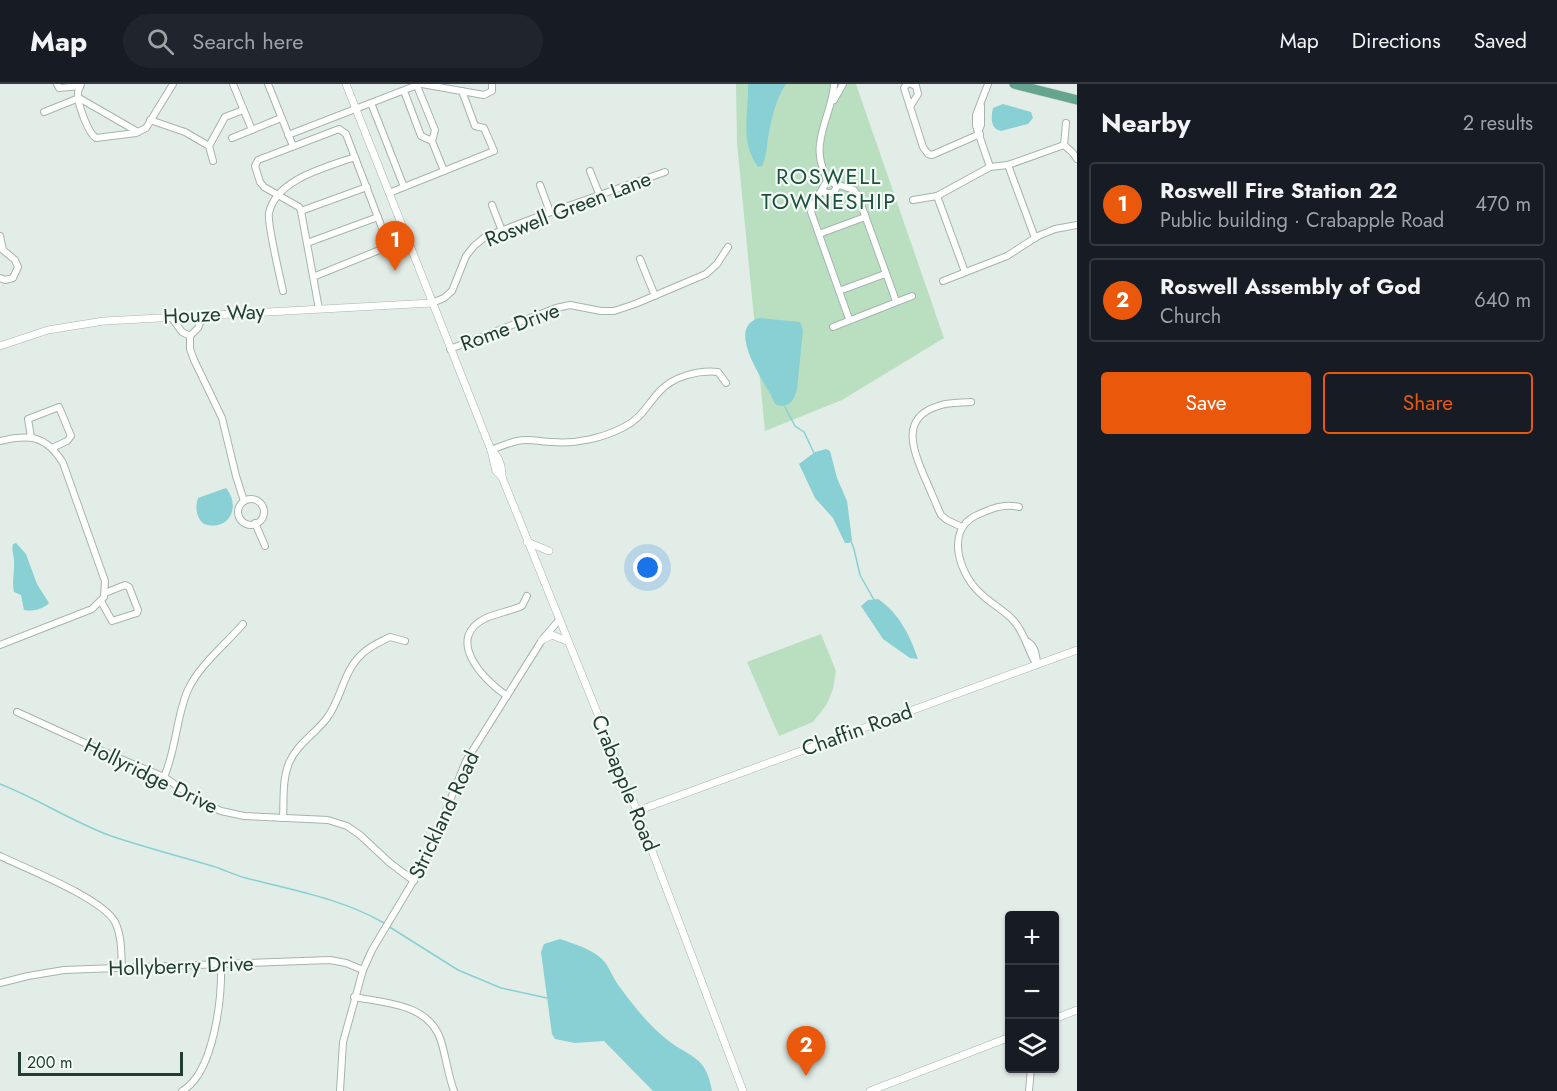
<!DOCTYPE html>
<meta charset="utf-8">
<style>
:root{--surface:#171b24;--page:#20242c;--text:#f1f3f6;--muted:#9ea1a6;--line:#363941;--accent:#ea580c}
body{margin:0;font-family:Jost,sans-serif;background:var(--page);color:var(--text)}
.controls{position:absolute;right:18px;bottom:18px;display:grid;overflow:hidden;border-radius:6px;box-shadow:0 2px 4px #0004}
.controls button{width:54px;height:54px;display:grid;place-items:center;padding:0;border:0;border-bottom:2px solid var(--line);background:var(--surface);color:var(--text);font:30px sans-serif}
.scale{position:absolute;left:18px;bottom:15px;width:165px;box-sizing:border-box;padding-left:6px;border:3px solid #213e33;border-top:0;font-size:16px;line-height:21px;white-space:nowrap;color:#213e33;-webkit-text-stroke:4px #f3f9f5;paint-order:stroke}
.you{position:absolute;left:648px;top:484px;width:21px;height:21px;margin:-15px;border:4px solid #fff;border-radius:50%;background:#1a73e8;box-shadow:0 0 0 9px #1a73e833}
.badge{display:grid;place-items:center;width:39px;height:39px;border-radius:50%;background:var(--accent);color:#fff;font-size:20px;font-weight:700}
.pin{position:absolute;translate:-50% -50px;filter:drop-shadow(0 2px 3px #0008)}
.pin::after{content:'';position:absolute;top:32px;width:21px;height:18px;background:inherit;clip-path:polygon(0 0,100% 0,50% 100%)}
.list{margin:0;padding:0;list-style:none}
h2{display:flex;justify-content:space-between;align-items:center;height:78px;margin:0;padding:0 24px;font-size:26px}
h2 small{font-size:20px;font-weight:400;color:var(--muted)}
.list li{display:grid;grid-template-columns:39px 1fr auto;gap:18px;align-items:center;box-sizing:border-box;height:84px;margin:0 12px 12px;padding:0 12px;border:2px solid var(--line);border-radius:6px}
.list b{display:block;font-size:22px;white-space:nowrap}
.list p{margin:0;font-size:20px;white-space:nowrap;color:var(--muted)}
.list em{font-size:20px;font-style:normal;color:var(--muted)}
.actions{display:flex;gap:12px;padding:18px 24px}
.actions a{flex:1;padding:14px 0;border:2px solid var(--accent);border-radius:6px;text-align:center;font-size:21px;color:var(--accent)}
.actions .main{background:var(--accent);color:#fff}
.icon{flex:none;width:33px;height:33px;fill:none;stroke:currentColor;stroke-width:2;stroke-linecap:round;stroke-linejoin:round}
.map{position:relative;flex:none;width:1077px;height:1007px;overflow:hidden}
header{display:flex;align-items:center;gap:36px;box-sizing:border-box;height:84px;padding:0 30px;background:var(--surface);border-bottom:2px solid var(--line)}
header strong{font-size:28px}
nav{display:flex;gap:33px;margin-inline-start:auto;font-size:21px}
.search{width:420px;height:54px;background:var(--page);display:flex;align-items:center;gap:15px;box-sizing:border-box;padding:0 21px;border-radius:33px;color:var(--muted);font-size:22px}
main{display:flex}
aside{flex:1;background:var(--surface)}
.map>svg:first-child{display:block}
.green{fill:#badfc0}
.water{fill:#88d0d3}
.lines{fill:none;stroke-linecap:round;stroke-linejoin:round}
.stream{stroke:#88d0d3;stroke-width:1.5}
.minor-casing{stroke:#a4b5ad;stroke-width:8}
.tertiary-casing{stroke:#a4b5ad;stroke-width:8}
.primary-casing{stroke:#c1c9c6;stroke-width:10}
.minor{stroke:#fff;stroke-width:6}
.tertiary{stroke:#fff;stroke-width:7}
.primary{stroke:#65a48d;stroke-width:9}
.labels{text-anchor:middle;stroke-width:4.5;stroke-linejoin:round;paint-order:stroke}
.street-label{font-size:21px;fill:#213e33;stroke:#f3f9f5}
.neighbourhood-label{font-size:22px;letter-spacing:1.5px;fill:#1c513f;stroke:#f3f9f5}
</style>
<header>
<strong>Map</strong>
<div class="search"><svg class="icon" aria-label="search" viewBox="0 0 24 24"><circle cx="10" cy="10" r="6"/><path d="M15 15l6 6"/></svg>Search here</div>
<nav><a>Map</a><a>Directions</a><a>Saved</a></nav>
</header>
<main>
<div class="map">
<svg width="1077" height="1007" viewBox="0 0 1077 1007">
<rect width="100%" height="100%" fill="#e2ede7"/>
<g class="green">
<polygon points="736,0 856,0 944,254 842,316 765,347 737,59"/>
<polygon points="821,550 836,587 833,605 827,620 813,638 779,652 747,578"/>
</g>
<g class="water">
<path d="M748 0H786C776 14 771 37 768 54 767 63 766 74 762 82L758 83C739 57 749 28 748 0Z"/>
<path d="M1003 20 1031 28 1033 34 1028 40 1001 47C990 45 991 33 993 24Z"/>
<path d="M759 234 800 238 803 246 797 305C794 317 788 326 775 320 768 301 723 245 759 234Z"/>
<polygon points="826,365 830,367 837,394 847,417 852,456 849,459 845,459 833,434 815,414 799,380 815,368"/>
<path d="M226 404C241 422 230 448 204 440 196 434 195 423 198 414Z"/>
<path d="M16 459 26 470 37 500 49 519C43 525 33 528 24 526L21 511 14 508C12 499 14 491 14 481 15 474 11 467 13 460Z"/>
<path d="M878 515C899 529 910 552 918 575L910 574 883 555 861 522 868 516Z"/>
<path d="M560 855C574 860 590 864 602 875 609 882 613 894 619 902 632 920 648 940 665 954 689 974 706 970 712 1007H653L604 957 575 959 555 955 552 950 541 868 544 860Z"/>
</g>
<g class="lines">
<g class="stream">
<polyline points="785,323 795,342 804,348 814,369"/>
<polyline points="851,457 854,465 860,491 874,516"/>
<path d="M0 700C38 715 73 738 111 752 144 763 178 772 212 782 223 785 234 791 246 794 292 806 343 815 384 839"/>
<polyline points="388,842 458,886 501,904 547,914"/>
</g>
<defs>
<g id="minor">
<polyline points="57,0 59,4 80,2"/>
<path d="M81 0C80 3 78 6 78 9 77 19 88 49 96 54L136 49 146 44 173 0"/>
<polyline points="233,0 252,46"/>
<polyline points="268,0 293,62"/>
<polyline points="422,0 484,11 492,7 492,0"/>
<polyline points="907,0 904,4 923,63 928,70 932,71 980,50"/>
<polyline points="988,0 976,31 976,42 990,83"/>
<polyline points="417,2 435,46 432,57 444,87"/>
<polyline points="404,7 421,52 432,57"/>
<polyline points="834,16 843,0"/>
<polyline points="371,19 404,103"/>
<polyline points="910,23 918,10 916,2 911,0"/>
<polyline points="44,28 79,14 138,48"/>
<polyline points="150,36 185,48 209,62 213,77"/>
<polyline points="979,46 981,41 981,22"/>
<polyline points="288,51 420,0"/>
<polyline points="232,54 281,34"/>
<polyline points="1064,61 1066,39"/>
<polyline points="209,62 225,33 243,26"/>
<polyline points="1008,81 1035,154"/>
<polyline points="590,87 600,112"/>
<polyline points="827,97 812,122 811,128 849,235"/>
<polyline points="827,97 854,106 858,112 896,217"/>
<path d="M827 97C823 85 818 74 820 60 822 39 833 21 834 0"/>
<polyline points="540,101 550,128"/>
<polyline points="823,105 825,109 833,109 837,103 834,99"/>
<polyline points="389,109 494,67 484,44 475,42 462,7"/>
<polyline points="937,112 965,188"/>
<polyline points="913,116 937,112 990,83 1008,81 1064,61 1072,68 1077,75"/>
<polyline points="492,121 502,147"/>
<polyline points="301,127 367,103"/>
<polyline points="819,150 865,133"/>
<polyline points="0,152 3,166 15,176 18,183 13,194 5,196 0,194"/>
<polyline points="307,159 378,133"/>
<polyline points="640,175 655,212"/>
<polyline points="313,193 382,165 387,157 346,50 339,45 258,76 255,82 260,98 264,103 299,123 301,127 319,225"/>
<polyline points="943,197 1007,172 1038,152 1055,145 1077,141"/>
<path d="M283 207C280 193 267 139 269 129 276 95 327 83 355 73"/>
<polyline points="839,207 885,190"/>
<polyline points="432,219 444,214 452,207 466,172 474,162 485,153 537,133 665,88"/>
<polyline points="171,233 182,248 190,252 198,244 203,231"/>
<polyline points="833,243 912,212"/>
<polyline points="190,252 190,265 194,276 222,334 236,392 244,417"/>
<polyline points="450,265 556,224 570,221 601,227 614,227 635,220 706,190 717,180 728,163"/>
<polyline points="31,353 28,335 59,323 71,352 67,357 52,364"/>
<path d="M0 357C29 350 46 351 63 379L105 497 104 513 92 525 0 561"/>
<path d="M491 366C499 363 508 359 517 357 529 354 541 358 553 358 577 360 603 354 624 343 641 335 647 321 659 308 673 292 699 286 718 288L726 299"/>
<circle cx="251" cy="428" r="13"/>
<path d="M1019 423C1003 419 990 425 975 432 946 447 959 488 978 507 988 518 1003 525 1013 536 1026 550 1027 566 1037 581"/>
<polyline points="255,439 265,462"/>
<path d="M962 443 947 436 941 431C935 418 930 405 924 392 913 365 900 334 938 322 949 318 960 319 971 318"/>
<polyline points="101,517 112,537 137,529 138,526 129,503 125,501 105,509"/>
<path d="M1028 558C1035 562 1036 571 1037 578"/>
<path d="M507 612C483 596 444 554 486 534 498 529 510 527 522 522L527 512"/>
<polyline points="17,628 111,671 164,693 199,717 221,727 244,732 328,736 347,742 360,751 390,779 414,797"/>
<path d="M164 693C176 666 176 635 187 608 198 582 225 561 243 540"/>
<path d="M283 734C284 717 282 696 289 679 297 660 315 650 327 634 342 614 343 587 362 570 370 562 380 558 390 553L405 557"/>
<path d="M0 772C27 785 102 814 115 838 122 852 121 868 122 884"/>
<polyline points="0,899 28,892 64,886 330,876 346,879 363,886"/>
<path d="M354 913C386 919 430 920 441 957 446 973 448 991 454 1007"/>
<path d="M182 1007C214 989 222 914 221 880"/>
<polyline points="340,1007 343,958 363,886 372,866 426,776 466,677 542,556 559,536"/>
<polyline points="1029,1007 1031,984"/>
</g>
<g id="tertiary">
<polyline points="346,0 491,366 496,387 502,393"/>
<polyline points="0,262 48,246 104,237 432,219"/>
<path d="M491 366C500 373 502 382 502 393L637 727 743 1007"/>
<polyline points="527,458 549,467"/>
<polyline points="542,556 552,551 567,557"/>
<polyline points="637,727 1077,566"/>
<polyline points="1054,935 1077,926"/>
<polyline points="870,1007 1010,953"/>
</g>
<polyline id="primary" points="1014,0 1077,16"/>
</defs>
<use href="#minor" class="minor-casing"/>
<use href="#tertiary" class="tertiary-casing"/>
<use href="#primary" class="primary-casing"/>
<use href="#minor" class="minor"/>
<use href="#tertiary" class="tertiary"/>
<use href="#primary" class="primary"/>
</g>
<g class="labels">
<g class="street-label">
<text transform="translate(568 125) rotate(-21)" y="7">Roswell Green Lane</text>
<text transform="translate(214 230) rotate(-3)" y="7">Houze Way</text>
<text transform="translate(510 243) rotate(-20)" y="7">Rome Drive</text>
<text transform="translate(857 646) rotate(-20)" y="7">Chaffin Road</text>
<text transform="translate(151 692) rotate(26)" y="7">Hollyridge Drive</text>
<text transform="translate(625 699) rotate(68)" y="7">Crabapple Road</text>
<text transform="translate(444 731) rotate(-65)" y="7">Strickland Road</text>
<text transform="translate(181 882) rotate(-2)" y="7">Hollyberry Drive</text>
</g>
<g class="neighbourhood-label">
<text x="829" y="100">ROSWELL<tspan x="829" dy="25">TOWNESHIP</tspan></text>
</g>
</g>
</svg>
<div class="controls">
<button>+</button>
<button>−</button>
<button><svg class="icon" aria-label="layers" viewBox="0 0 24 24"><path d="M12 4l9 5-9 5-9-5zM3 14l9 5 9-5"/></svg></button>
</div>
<div class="scale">200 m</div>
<div class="you"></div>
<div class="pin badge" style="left:395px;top:187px">1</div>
<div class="pin badge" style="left:806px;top:992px">2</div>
</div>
<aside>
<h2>Nearby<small>2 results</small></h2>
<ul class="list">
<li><span class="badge">1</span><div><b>Roswell Fire Station 22</b><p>Public building · Crabapple Road</p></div><em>470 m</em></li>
<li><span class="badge">2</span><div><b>Roswell Assembly of God</b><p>Church</p></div><em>640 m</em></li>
</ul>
<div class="actions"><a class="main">Save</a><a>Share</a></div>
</aside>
</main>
